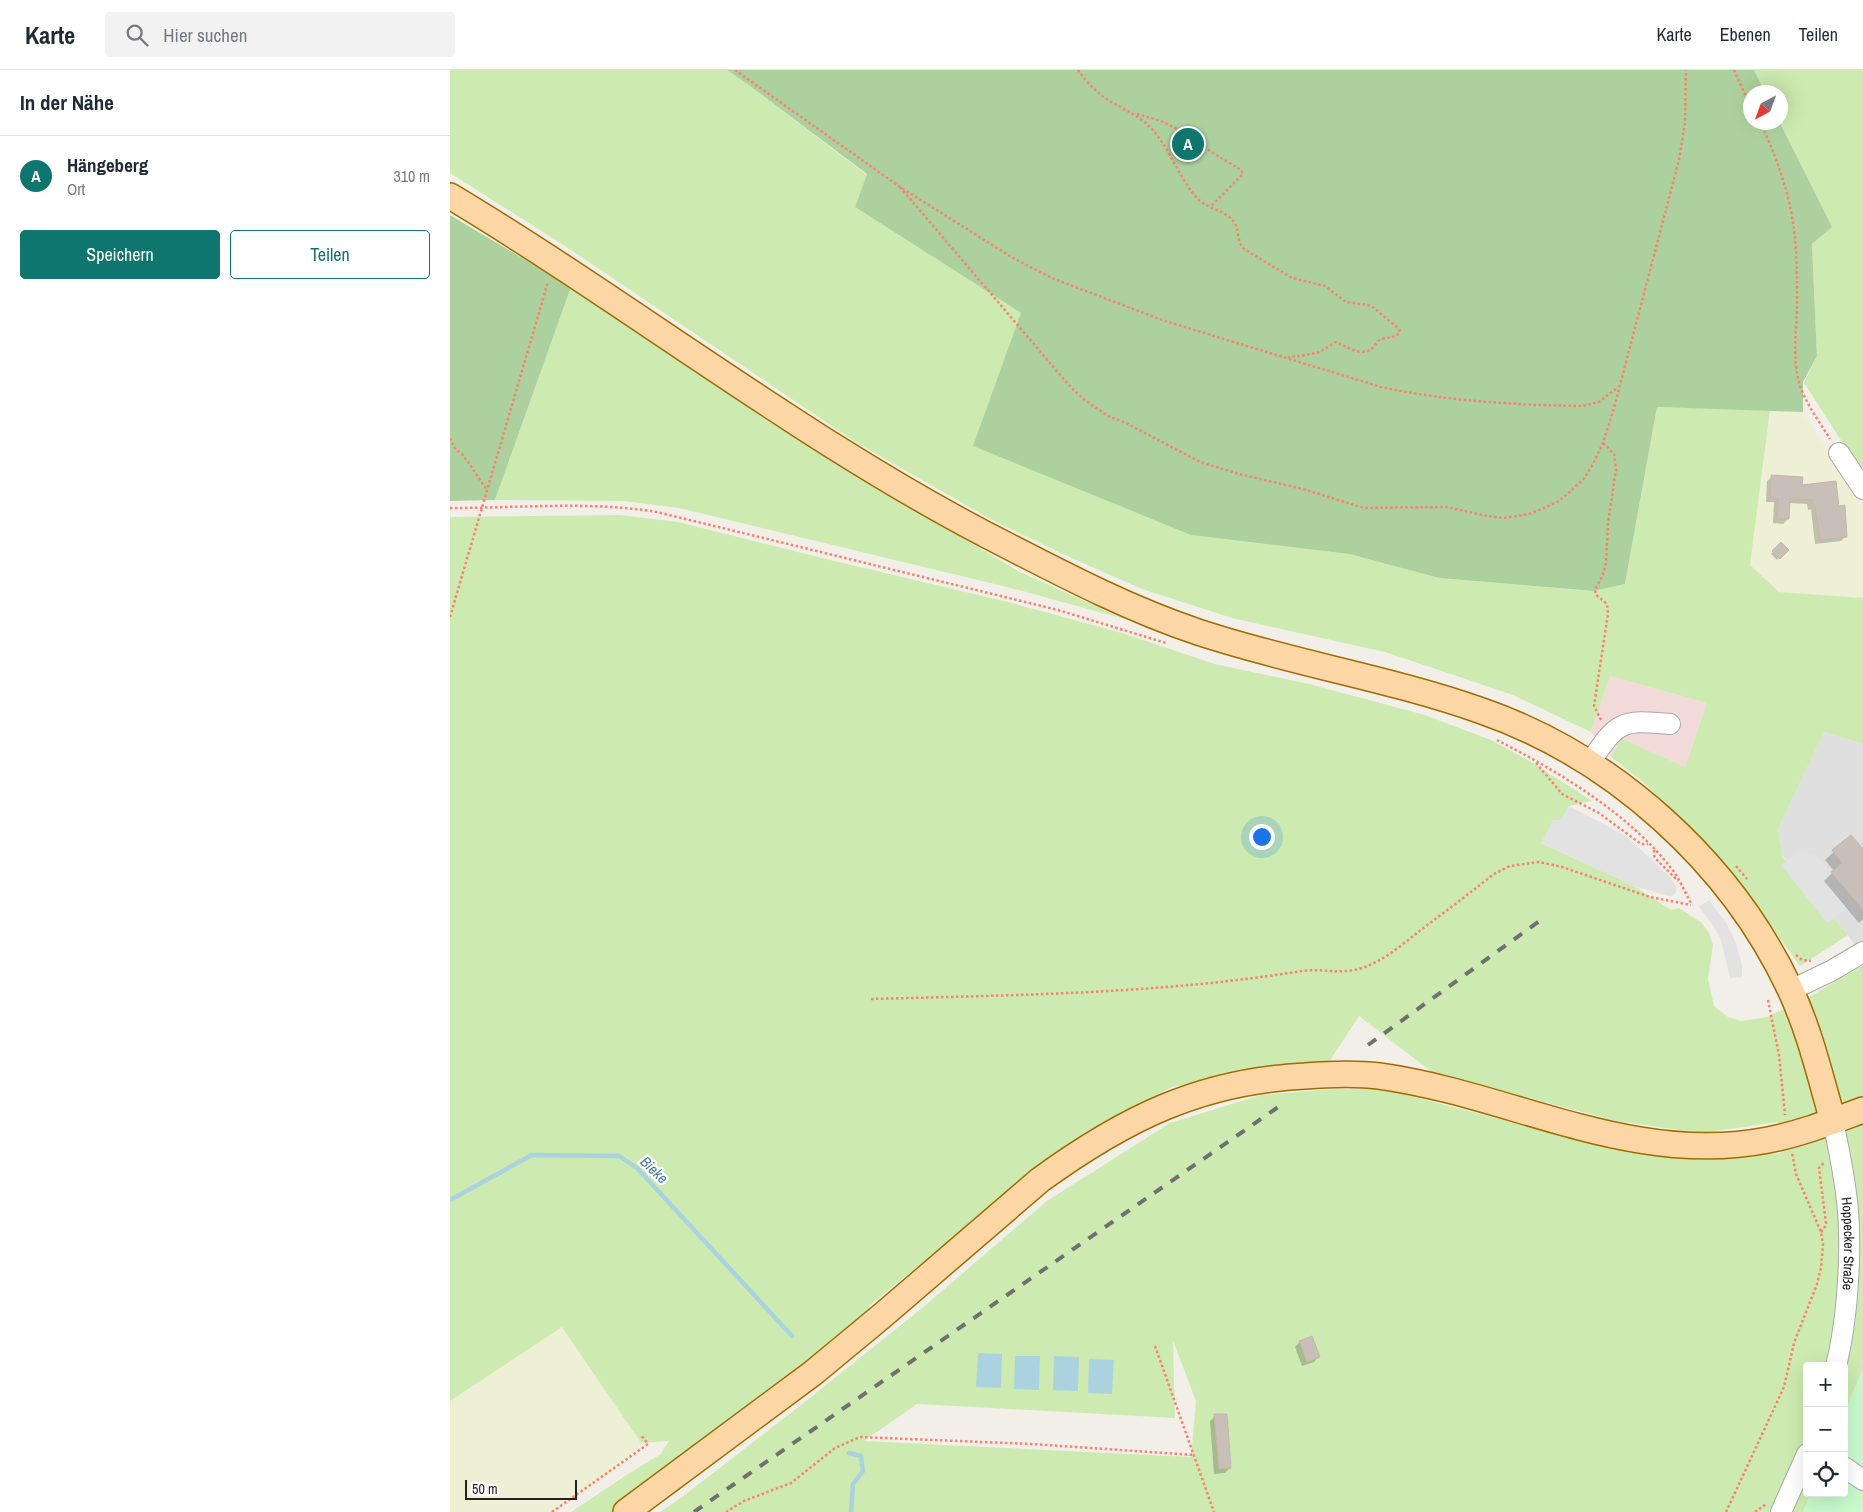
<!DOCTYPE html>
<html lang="de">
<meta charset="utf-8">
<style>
:root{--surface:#fff;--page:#f2f2f3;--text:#1f2937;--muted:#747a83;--line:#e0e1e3;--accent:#0f766e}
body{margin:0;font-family:"Archivo Narrow",sans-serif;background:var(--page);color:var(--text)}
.controls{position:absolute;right:15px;bottom:15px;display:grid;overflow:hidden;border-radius:5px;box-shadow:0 5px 20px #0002}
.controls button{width:45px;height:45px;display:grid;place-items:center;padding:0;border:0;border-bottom:1px solid var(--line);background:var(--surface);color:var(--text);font:25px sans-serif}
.compass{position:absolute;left:1293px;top:15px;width:45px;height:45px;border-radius:50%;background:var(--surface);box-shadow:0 5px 20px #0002;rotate:221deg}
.scale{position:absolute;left:15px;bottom:12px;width:112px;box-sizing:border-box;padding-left:5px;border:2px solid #222;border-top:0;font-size:14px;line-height:18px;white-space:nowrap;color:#222;-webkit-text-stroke:4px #fff;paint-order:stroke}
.you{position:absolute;left:811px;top:766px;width:18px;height:18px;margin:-12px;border:4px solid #fff;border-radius:50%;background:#1a73e8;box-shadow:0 0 0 8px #1a73e833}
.badge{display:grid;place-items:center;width:32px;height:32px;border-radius:50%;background:var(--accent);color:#fff;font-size:16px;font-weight:700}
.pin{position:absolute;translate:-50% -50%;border:2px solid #fff;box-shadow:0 1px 5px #0006}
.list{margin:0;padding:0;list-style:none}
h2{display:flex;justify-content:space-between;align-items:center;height:65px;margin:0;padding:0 20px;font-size:21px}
h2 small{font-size:16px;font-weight:400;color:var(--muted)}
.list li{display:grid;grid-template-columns:32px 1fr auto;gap:15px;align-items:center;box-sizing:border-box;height:80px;padding:0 20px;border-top:1px solid var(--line)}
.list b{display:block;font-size:19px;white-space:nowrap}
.list p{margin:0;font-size:16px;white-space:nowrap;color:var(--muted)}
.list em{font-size:16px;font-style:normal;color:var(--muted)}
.actions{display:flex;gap:10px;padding:15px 20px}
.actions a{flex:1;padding:11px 0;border:1px solid var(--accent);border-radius:5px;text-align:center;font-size:18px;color:var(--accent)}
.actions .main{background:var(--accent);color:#fff}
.icon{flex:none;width:28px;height:28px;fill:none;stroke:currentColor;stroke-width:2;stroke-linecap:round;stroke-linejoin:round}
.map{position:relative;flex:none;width:1413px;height:1442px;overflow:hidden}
header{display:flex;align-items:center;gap:30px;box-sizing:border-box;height:70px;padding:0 25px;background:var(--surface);border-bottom:1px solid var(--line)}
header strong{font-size:24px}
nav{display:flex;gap:28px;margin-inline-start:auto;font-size:18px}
.search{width:350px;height:45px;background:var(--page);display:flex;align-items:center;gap:12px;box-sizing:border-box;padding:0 18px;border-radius:5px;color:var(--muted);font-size:19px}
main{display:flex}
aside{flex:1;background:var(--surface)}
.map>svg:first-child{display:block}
.residential{fill:#e0dfdf}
.commercial{fill:#f2dad9}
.farmland{fill:#eef0d5}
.grass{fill:#cdebb0;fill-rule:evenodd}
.forest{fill:#add19e}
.park{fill:#c8facc}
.parking{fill:#e2e2e2}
.water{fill:#aad3df}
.shadow{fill:#0003}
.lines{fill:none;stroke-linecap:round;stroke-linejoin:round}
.stream{stroke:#aad3df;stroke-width:4.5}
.building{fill:#c7bfb8;stroke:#c4b6ab}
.minor-casing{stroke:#a9a9a9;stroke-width:22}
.major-casing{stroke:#a06b00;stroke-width:28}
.path{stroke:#fa8072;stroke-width:2.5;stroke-dasharray:2.5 2.5;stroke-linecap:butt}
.minor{stroke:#fff;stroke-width:20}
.major{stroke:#fcd6a4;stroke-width:25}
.rail{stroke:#707070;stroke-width:4;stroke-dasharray:10 10;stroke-linecap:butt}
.labels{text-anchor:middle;stroke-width:4.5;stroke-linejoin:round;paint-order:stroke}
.street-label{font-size:14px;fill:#222;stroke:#fff}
.water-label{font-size:15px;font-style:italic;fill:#4a7aab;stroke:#fff}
</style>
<header>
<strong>Karte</strong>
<div class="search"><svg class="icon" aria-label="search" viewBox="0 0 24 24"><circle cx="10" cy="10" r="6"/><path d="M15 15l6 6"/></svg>Hier suchen</div>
<nav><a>Karte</a><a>Ebenen</a><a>Teilen</a></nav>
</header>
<main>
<aside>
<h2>In der Nähe<small></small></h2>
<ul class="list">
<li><span class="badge">A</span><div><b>Hängeberg</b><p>Ort</p></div><em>310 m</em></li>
</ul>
<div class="actions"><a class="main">Speichern</a><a>Teilen</a></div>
</aside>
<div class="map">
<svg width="1413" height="1442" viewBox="0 0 1413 1442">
<rect width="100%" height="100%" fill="#f2efe9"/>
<polygon class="residential" points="1374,662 1413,674 1413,881 1410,883 1398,865 1333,786 1328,759"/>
<polygon class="commercial" points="1160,606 1257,633 1235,697 1171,668 1161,687 1141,662"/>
<g class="farmland">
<polygon points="1320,340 1353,342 1413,433 1413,528 1329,522 1300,495"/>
<polygon points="112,1256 191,1373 174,1396 102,1442 0,1442 0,1331"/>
</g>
<g class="grass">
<polygon points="0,0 277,0 300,16 417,105 405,137 571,243 741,465 899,484 989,508 1144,521 1175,514 1207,337 1320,340 1300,495 1329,522 1413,528 1413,674 1374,662 1328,759 1333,787 1398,865 1350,896 1280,800 1193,712 1161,687 1171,668 1235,697 1257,633 1160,606 1141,662 1063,625 935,582 782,548 692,519 619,487 544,451 407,373 118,178 0,103"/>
<polygon points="1304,0 1413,0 1413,404 1354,313 1367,286 1362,174 1381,156 1330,53 1330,22 1315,22"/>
<polygon points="121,217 172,249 316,350 396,398 568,501 674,549 561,518 229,438 174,431 45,430"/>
<path d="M170 445 228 452 372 488 558 532 672 563 765 594 859 614 975 645 1041 670 1078 690 1142 731 1119 736 1111 750 1091 773 1184 816 1221 840 1229 838 1251 852 1259 863 1263 875 1258 909 1264 936 1278 947 1292 951 1317 947 1361 926 1413 895V1299L1394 1344V1296H1357V1423H1361L1353 1442H210L232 1427 342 1342 471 1239 597 1131 720 1053 811 1025 883 1019H934L1161 1078 1254 1090 1331 1083 1328 1052 1251 1063 1166 1051 982 1002 909 946 877 995 771 1008 722 1017 635 1062 550 1129 419 1236 427 1242 230 1395 164 1442H121L178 1404 211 1384 219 1371 191 1373 112 1257 0 1331V447ZM723 1271 746 1331 741 1387 414 1371 467 1334 725 1348Z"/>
</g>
<g class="forest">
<polygon points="277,0 1304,0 1315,22 1300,22 1300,52 1330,53 1382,157 1362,174 1367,286 1353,312 1353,342 1207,337 1175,514 1144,521 989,508 899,484 741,465 523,376 571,243 405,137 417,104 300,16"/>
<polygon points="0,145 121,217 45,430 0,431"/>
</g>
<polygon class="park" points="1413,1299 1413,1442 1353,1442 1361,1423 1394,1423 1394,1344"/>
<g class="parking">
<polygon points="1119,736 1176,766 1220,807 1227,818 1226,822 1221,827 1184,816 1091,773 1103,750 1111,750"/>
<polygon points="1349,781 1366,785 1381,802 1413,840 1413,855 1398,838 1377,853 1331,795"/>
<polygon points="1259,830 1277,854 1286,873 1292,895 1292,907 1280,908 1271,870 1262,854 1249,837"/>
</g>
<g class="water">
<polygon points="528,1283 552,1284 551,1318 526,1317"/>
<polygon points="565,1286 590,1286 589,1320 564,1319"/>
<polygon points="604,1286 629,1287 628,1321 603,1320"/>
<polygon points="639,1289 664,1290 662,1324 638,1323"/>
</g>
<g class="shadow">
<polygon points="1322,407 1351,416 1388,437 1396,466 1391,471 1365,474 1361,439 1358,440 1357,434 1339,433 1338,449 1333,454 1323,453 1324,432 1316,432 1317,411"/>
<polygon points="1331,473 1337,480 1327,490 1321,484"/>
<polygon points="1401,766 1413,781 1413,849 1409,853 1374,811 1384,801 1375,790"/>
<polygon points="850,1272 869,1286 864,1292 852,1296 845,1277"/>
<polygon points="765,1346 780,1398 775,1403 764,1404 760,1351"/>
</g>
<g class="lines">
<g class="stream">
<polyline points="0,1130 82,1085 169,1086 187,1098 342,1266"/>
<polyline points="399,1383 411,1386 413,1401 403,1414 401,1442"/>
</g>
</g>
<g class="building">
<polygon points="1321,405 1353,407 1352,415 1386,411 1389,436 1395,435 1397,467 1370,470 1365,435 1362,436 1362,430 1340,429 1339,449 1327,449 1328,428 1320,428"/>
<polygon points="1331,472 1339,480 1330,489 1322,481"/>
<polygon points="1401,765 1413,779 1413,840 1381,802 1392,793 1382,780"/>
<polygon points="862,1266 870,1287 857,1292 849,1271"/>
<polygon points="764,1344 777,1344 781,1398 769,1399"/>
</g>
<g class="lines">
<defs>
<g id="minor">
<polyline points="1389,383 1413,419"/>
<path d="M1139 694C1167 652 1170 649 1220 654"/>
<polyline points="1341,920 1381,901 1413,882"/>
<path id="s1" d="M1383 1051C1388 1075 1393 1099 1396 1123 1403 1172 1398 1248 1386 1296"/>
<polyline points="1394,1397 1413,1410"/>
<polyline points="1331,1442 1357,1384"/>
</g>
<g id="major">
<path d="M0 126C188 239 362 377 558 476 620 508 682 540 748 562 841 593 939 608 1032 641 1164 687 1281 793 1340 919 1360 962 1370 1006 1383 1051"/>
<path d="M176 1442 363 1303 433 1245 590 1110C674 1049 750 1011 855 1006 880 1004 905 1003 929 1006 1060 1024 1182 1097 1318 1070 1350 1064 1383 1051 1413 1040"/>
</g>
</defs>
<use href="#minor" class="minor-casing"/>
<use href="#major" class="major-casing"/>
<g class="path">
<path d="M285 0 450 117 563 188 604 209 715 251 931 317C996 331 1066 335 1132 336L1149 332 1168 317"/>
<path d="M628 0C635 10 645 21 655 28 671 39 688 44 702 59 720 79 728 106 746 127 756 139 774 139 784 152 790 160 786 171 794 179L842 208 875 216 896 232 918 235 924 238 949 259 950 262C945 268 939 267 932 269 926 271 925 277 920 280 908 286 897 276 886 272L870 282 851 286 838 287"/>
<polyline points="1284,0 1300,35"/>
<polyline points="687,44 711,51 733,62 763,83 791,100 793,104 760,137"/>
<path d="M1310 52C1328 89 1341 128 1345 168 1347 190 1347 211 1347 233 1347 259 1342 287 1349 312 1355 333 1369 351 1380 369"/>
<polyline points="450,117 617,313 632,328 658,346 676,353 750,392 789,404 853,419 914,438 997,437 1037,446 1054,448 1079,444 1094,438 1109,431 1133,410 1143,394 1153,373 1164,338 1229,90 1235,53 1236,0"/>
<polyline points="0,368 6,380 12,384 18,392 37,420"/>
<path d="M0 438C69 438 140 431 207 442L608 540 716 573"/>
<polyline points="0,547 98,212"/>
<polyline points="1151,650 1144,636 1158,544 1157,534 1146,525 1145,520 1153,505 1156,493 1158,453 1166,399 1164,384 1153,373"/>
<path d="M1047 670C1109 702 1178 743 1221 798 1230 809 1235 823 1242 835"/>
<polyline points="1086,693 1112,724 1149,743 1191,774 1198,774"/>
<polyline points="1204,780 1204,785 1205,788 1228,811"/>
<polyline points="1286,796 1297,809"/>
<polyline points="1346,885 1352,890 1361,891"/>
<path d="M421 929C565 925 709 924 852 901 872 898 891 905 912 898 934 891 954 873 972 859 996 841 1020 823 1044 804L1060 796 1089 792 1112 797 1200 827 1241 835"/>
<polyline points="1318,930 1329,985 1335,1045"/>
<polyline points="1371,1162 1374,1159 1376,1153 1369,1098 1374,1093"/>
<polyline points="705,1276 764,1442"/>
<polyline points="102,1442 198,1374 191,1365"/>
<polyline points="276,1442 294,1431 341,1413 385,1378 410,1367 582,1374 744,1385"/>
<polyline points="1276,1442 1334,1317 1344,1273 1367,1214 1371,1198 1373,1174 1371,1162 1346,1104 1342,1083"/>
<polyline points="1305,1442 1316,1434"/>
</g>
<use href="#minor" class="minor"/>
<use href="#major" class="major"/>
<g class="rail">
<polyline points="918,975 1095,847"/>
<polyline points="244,1442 834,1033"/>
</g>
</g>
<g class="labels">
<g class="street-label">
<text dy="5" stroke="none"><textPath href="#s1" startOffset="124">Hoppecker Straße</textPath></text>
</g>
<g class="water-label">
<text transform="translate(204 1100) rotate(44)" y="5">Bieke</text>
</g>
</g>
</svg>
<div class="controls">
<button>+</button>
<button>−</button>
<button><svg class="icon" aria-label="locate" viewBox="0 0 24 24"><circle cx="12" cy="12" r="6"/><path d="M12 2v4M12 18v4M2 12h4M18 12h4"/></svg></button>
</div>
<svg class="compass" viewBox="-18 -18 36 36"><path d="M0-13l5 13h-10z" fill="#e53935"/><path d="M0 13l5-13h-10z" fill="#747a83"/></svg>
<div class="scale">50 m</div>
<div class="you"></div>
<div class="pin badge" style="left:738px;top:74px">A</div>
</div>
</main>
